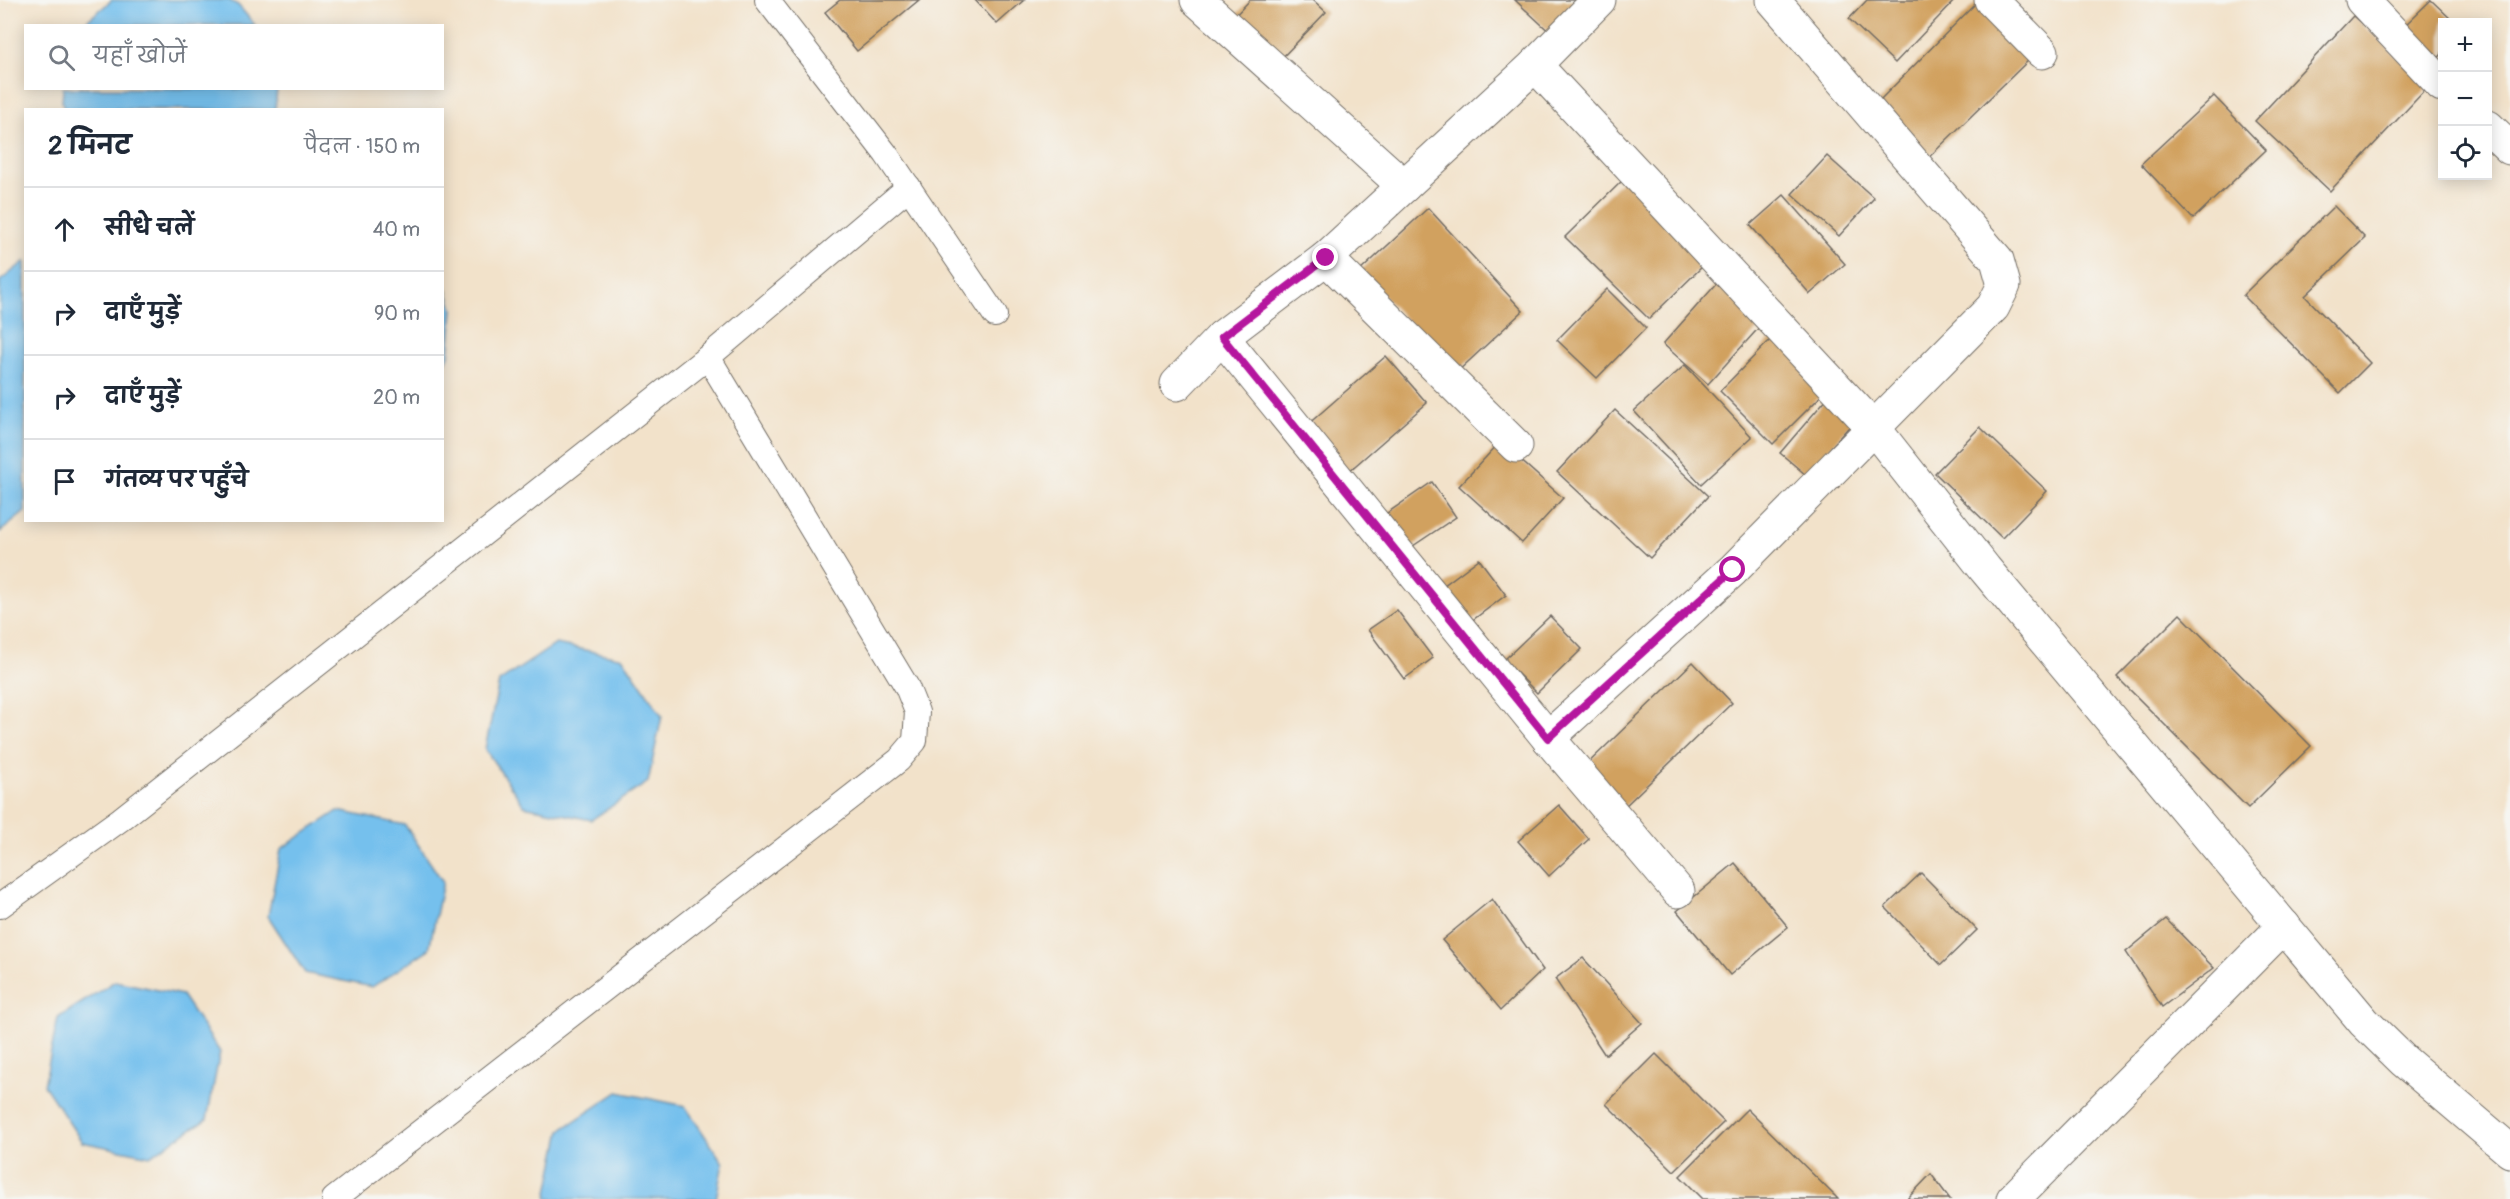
<!DOCTYPE html>
<html lang="hi">
<meta charset="utf-8">
<style>
:root{--surface:#fff;--page:#f2f2f3;--text:#1f2937;--muted:#747a83;--line:#e0e1e3}
body{margin:0;font-family:Pangolin,"Playpen Sans Deva",sans-serif;background:var(--page);color:var(--text)}
.controls{position:absolute;right:18px;top:18px;display:grid;overflow:hidden;border-radius:0px;box-shadow:0 3px 15px #0003}
.controls button{width:54px;height:54px;display:grid;place-items:center;padding:0;border:0;border-bottom:2px solid var(--line);background:var(--surface);color:var(--text);font:30px sans-serif}
.stop{position:absolute;width:18px;height:18px;margin:-14px;border:4px solid #b5179e;border-radius:50%;background:#fff}
.stop.end{background:#b5179e;border-color:#fff;box-shadow:0 2px 6px #0008}
.list{margin:0;padding:0;list-style:none}
h2{display:flex;justify-content:space-between;align-items:center;height:78px;margin:0;padding:0 24px;font-size:26px}
h2 small{font-size:20px;font-weight:400;color:var(--muted)}
.list li{display:grid;grid-template-columns:39px 1fr auto;gap:18px;align-items:center;box-sizing:border-box;height:84px;padding:0 24px;border-top:2px solid var(--line)}
.list b{display:block;font-size:22px;white-space:nowrap}
.list em{font-size:20px;font-style:normal;color:var(--muted)}
.icon{flex:none;width:33px;height:33px;fill:none;stroke:currentColor;stroke-width:2;stroke-linecap:round;stroke-linejoin:round}
.map{position:relative;flex:none;width:2510px;height:1199px;overflow:hidden}
.search{position:absolute;background:var(--surface);box-shadow:0 3px 15px #0003;left:24px;top:24px;width:420px;height:66px;display:flex;align-items:center;gap:15px;box-sizing:border-box;padding:0 21px;border-radius:0px;color:var(--muted);font-size:22px}
.panel{position:absolute;background:var(--surface);box-shadow:0 3px 15px #0003;left:24px;top:108px;width:420px;height:414px;border-radius:0px}
.map>svg:first-child{display:block}
.water{fill:#74c0ed;stroke:#50768c;stroke-width:1.5}
.building{fill:#d1a15f}
.lines{fill:none;stroke-linecap:round;stroke-linejoin:round}
.lane-casing{stroke:#716b63;stroke-width:26}
.street-casing{stroke:#716b63;stroke-width:35}
.lane{stroke:#fff;stroke-width:24}
.street{stroke:#fff;stroke-width:33}
.route{stroke:#b5179e;stroke-width:8}
</style>
<div class="map">
<svg width="2510" height="1199" viewBox="0 0 2510 1199">
<rect width="100%" height="100%" fill="#f6f6f2"/>
<filter id="ink" filterUnits="userSpaceOnUse"><feTurbulence type="fractalNoise" baseFrequency=".0167" numOctaves="2"/><feDisplacementMap in="SourceGraphic" scale="12" xChannelSelector="R" yChannelSelector="G"/><feConvolveMatrix kernelMatrix="1 2 1 2 8 2 1 2 1" color-interpolation-filters="sRGB"/></filter>
<filter id="wash" filterUnits="userSpaceOnUse"><feTurbulence type="fractalNoise" baseFrequency=".008" numOctaves="4" result="noise"/><feDisplacementMap in="SourceGraphic" scale="24" xChannelSelector="R" yChannelSelector="G"/><feGaussianBlur stdDeviation="1.35" result="paint"/><feColorMatrix in="noise" values="0 0 0 0 0 0 0 0 0 0 0 0 0 0 0 0 0 1.4 0 .05"/><feComposite in="paint" operator="in"/></filter>
<g filter="url(#wash)">
<rect width="100%" height="100%" fill="#f2e2ca"/>
<g class="water">
<polygon points="112,0 229,0 238,5 255,25 82,25"/>
<polygon points="63,89 63,88 277,89 275,110 64,109 62,102"/>
<polygon points="25,261 25,512 0,532 0,281"/>
<polygon points="442,275 453,309 449,356 443,367"/>
<polygon points="556,644 623,658 662,716 648,782 591,820 524,806 485,749 499,682"/>
<polygon points="338,811 405,825 443,882 429,949 372,987 305,973 268,916 281,849"/>
<polygon points="115,981 182,995 220,1052 207,1119 150,1156 82,1142 44,1085 58,1018"/>
<polygon points="618,1092 685,1106 723,1163 716,1199 549,1199 547,1197 561,1130"/>
</g>
<g id="blocks">
<g class="building">
<polygon points="840,0 919,0 857,51 825,12"/>
<polygon points="975,0 1024,0 997,24"/>
<polygon points="1250,0 1313,0 1326,12 1276,64 1231,20"/>
<polygon points="1515,0 1589,0 1555,37"/>
<polygon points="1867,0 1953,0 1954,1 1895,63 1849,19"/>
<polygon points="1979,0 2033,56 1925,161 1873,107"/>
<polygon points="2431,0 2454,22 2442,22 2442,54 2433,64 2399,31"/>
<polygon points="2353,16 2429,86 2330,191 2255,121"/>
<polygon points="2214,96 2266,150 2193,219 2141,164"/>
<polygon points="1827,156 1874,198 1839,236 1792,194"/>
<polygon points="1626,177 1709,260 1649,319 1565,237"/>
<polygon points="1784,195 1845,264 1810,294 1750,225"/>
<polygon points="2334,206 2365,238 2305,296 2370,363 2340,393 2243,295"/>
<polygon points="1428,208 1523,311 1456,373 1360,271"/>
<polygon points="1719,281 1764,322 1708,384 1663,344"/>
<polygon points="1607,289 1646,328 1597,378 1557,340"/>
<polygon points="1776,334 1830,387 1773,444 1720,391"/>
<polygon points="1386,356 1427,403 1348,472 1306,426"/>
<polygon points="1685,365 1752,437 1701,484 1634,411"/>
<polygon points="1828,397 1855,420 1806,475 1780,453"/>
<polygon points="1615,410 1708,496 1650,558 1557,472"/>
<polygon points="1980,427 2047,491 2002,538 1935,473"/>
<polygon points="1500,442 1563,498 1522,543 1459,486"/>
<polygon points="1432,482 1456,517 1404,552 1380,518"/>
<polygon points="1479,559 1506,595 1466,625 1439,589"/>
<polygon points="1397,610 1433,658 1404,679 1368,630"/>
<polygon points="2180,614 2311,746 2248,808 2117,677"/>
<polygon points="1550,616 1582,649 1537,693 1504,660"/>
<polygon points="1693,662 1732,703 1621,810 1582,769"/>
<polygon points="1559,805 1589,839 1549,876 1518,841"/>
<polygon points="1735,863 1788,927 1730,975 1677,911"/>
<polygon points="1921,873 1977,930 1941,965 1885,907"/>
<polygon points="1492,899 1543,970 1501,1010 1442,940"/>
<polygon points="2166,919 2214,968 2162,1007 2126,952"/>
<polygon points="1583,958 1642,1023 1605,1055 1555,979"/>
<polygon points="1656,1054 1724,1122 1674,1171 1606,1104"/>
<polygon points="1747,1109 1838,1199 1703,1199 1680,1176"/>
<polygon points="1931,1174 1950,1199 1907,1199"/>
</g>
</g>
</g>
<g filter="url(#ink)">
<use href="#blocks" fill-opacity="0" stroke="#716b63" stroke-width="1.5"/>
<g class="lines">
<defs>
<g id="lane">
<polyline points="767,0 886,154 995,315"/>
<polyline points="0,906 121,819 708,357 909,187"/>
<polyline points="334,1199 899,760 915,741 917,712 907,687 708,357"/>
</g>
<g id="street">
<polyline points="1197,0 1404,186"/>
<polyline points="1991,0 2042,52"/>
<polyline points="2362,0 2442,85"/>
<polyline points="1535,65 1873,427 1985,569 2364,1022 2404,1061 2510,1151"/>
<polyline points="2488,127 2510,148"/>
<polyline points="1326,258 1516,446"/>
<polyline points="1222,337 1548,738 1678,891"/>
<polyline points="1177,384 1222,337 1326,258 1535,65 1599,0"/>
<polyline points="1548,738 1733,570 1993,307 2004,285 1997,260 1773,0"/>
<polyline points="2013,1199 2284,926"/>
</g>
</defs>
<use href="#lane" class="lane-casing"/>
<use href="#street" class="street-casing"/>
<use href="#lane" class="lane"/>
<use href="#street" class="street"/>
</g>
</g>
<g class="lines" filter="url(#ink)">
<polyline class="route" points="1326,258 1222,337 1548,738 1733,570"/>
</g>
</svg>
<div class="controls">
<button>+</button>
<button>−</button>
<button><svg class="icon" aria-label="locate" viewBox="0 0 24 24"><circle cx="12" cy="12" r="6"/><path d="M12 2v4M12 18v4M2 12h4M18 12h4"/></svg></button>
</div>
<div class="stop" style="left:1733px;top:570px"></div>
<div class="stop end" style="left:1326px;top:258px"></div>
<div class="search"><svg class="icon" aria-label="search" viewBox="0 0 24 24"><circle cx="10" cy="10" r="6"/><path d="M15 15l6 6"/></svg>यहाँ खोजें</div>
<section class="panel">
<h2>2 मिनट<small>पैदल · 150 m</small></h2>
<ul class="list">
<li><svg class="icon" aria-label="ahead" viewBox="0 0 24 24"><path d="M12 20V5M6 11l6-6 6 6"/></svg><div><b>सीधे चलें</b></div><em>40 m</em></li>
<li><svg class="icon" aria-label="right" viewBox="0 0 24 24"><path d="M7 20v-9h11M14 6l5 5-5 5"/></svg><div><b>दाएँ मुड़ें</b></div><em>90 m</em></li>
<li><svg class="icon" aria-label="right" viewBox="0 0 24 24"><path d="M7 20v-9h11M14 6l5 5-5 5"/></svg><div><b>दाएँ मुड़ें</b></div><em>20 m</em></li>
<li><svg class="icon" aria-label="arrive" viewBox="0 0 24 24"><path d="M6 21V4h12l-3 4 3 4H6"/></svg><div><b>गंतव्य पर पहुँचे</b></div></li>
</ul>
</section>
</div>
